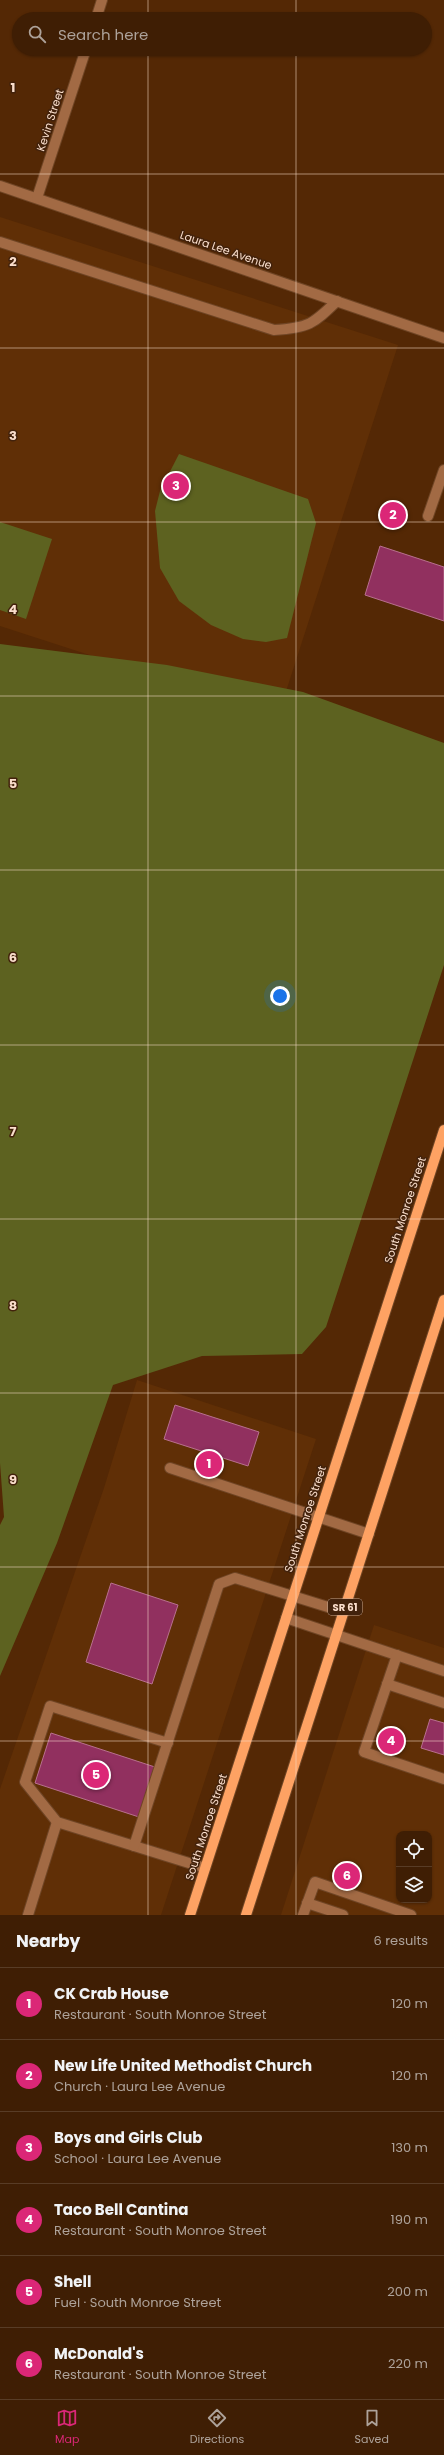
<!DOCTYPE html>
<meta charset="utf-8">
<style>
:root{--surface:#3f1e04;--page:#4a2b13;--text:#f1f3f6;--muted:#ada29a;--line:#583c26;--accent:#db2777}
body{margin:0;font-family:Poppins,sans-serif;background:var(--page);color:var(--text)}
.controls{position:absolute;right:12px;bottom:12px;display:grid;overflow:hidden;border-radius:8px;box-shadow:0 1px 3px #0004}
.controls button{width:36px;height:36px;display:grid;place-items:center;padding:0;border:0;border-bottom:1px solid var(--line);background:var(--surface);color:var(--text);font:20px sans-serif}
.you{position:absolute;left:280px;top:996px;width:14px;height:14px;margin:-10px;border:3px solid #fff;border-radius:50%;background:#1a73e8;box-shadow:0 0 0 6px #1a73e833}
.badge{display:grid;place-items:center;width:26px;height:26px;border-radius:50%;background:var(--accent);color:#fff;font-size:13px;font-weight:700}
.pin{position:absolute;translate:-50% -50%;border:2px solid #fff;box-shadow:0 1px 4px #0006}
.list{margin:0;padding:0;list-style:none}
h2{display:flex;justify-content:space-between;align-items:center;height:52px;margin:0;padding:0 16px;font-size:17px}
h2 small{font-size:13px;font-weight:400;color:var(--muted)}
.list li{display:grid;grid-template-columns:26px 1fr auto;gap:12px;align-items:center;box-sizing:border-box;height:72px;padding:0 16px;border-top:1px solid var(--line)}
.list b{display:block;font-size:15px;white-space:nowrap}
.list p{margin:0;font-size:13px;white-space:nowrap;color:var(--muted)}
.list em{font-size:13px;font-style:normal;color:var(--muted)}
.icon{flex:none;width:22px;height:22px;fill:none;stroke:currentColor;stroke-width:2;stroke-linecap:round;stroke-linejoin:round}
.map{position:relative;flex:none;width:444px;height:1915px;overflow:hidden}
.search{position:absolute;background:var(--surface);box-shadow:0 1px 3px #0004;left:12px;right:12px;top:12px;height:44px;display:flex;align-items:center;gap:10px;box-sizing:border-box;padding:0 14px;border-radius:22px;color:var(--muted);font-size:15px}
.sheet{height:484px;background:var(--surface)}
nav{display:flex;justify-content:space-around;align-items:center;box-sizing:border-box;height:56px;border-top:1px solid var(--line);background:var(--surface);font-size:11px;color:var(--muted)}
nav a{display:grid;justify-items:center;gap:2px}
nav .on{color:var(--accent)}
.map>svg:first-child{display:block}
.built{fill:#602f06;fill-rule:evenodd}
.green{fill:#5d6220}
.building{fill:#91305f;stroke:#b8708e}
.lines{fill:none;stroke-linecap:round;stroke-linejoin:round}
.minor-casing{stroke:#6f4525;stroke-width:12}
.major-casing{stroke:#6f4525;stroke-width:12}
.minor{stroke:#a26a44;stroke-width:10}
.major{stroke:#fea263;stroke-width:10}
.grid{fill:none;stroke:#fadecc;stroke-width:1;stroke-opacity:0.55}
.labels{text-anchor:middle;stroke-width:3;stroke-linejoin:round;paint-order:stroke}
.shield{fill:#42220c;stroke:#c3a692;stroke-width:1}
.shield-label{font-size:10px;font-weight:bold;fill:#fadecc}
.street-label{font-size:11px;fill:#fadecc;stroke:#42220c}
.grid-label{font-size:13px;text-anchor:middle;font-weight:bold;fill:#fadecc;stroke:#42220c;stroke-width:3;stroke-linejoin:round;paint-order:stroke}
</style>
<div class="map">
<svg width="444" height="1915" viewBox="0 0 444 1915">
<rect width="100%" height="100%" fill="#542805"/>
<g class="built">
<polygon points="0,217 398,345 278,716 0,626"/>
<polygon points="137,1380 316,1439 161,1915 0,1915 0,1789 104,1488"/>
<path d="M374 1625 444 1648V1915H281ZM399 1834H429V1900H399Z"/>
</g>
<g class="green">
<polygon points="179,454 308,499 316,523 287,638 266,642 243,639 211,625 179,601 160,568 155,511 160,491"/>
<polygon points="0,522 52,539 26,619 0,610"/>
<polygon points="0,644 167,665 303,692 444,743 444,965 326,1327 302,1354 202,1356 113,1385 57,1543 0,1676 0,1525 4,1517 0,1463"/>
</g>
<g class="building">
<polygon points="380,546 444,567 444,621 365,595"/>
<polygon points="175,1405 259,1432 248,1466 164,1439"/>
<polygon points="111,1583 178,1605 152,1684 86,1662"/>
<polygon points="430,1719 444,1723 444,1755 421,1748"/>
<polygon points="51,1733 158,1768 142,1818 35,1783"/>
</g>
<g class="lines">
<defs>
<g id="minor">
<polyline points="96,19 102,0"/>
<polyline points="0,186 444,338"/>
<polyline points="37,198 86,49"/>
<path d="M0 242 274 330C309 328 313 324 337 301"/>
<polyline points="428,516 444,470"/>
<polyline points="170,1468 369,1534"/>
<polyline points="286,1618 444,1671"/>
<polyline points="397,1655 364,1752 444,1779"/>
<polyline points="387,1684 444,1703"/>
<polyline points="168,1743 50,1706 25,1782 57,1822 205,1868"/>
<polyline points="134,1846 219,1584 235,1578 344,1612"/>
<polyline points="307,1903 343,1915"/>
<polyline points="28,1915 57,1822"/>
<polyline points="303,1915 315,1882 411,1915"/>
</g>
<g id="major">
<polyline points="190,1915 444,1130"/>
<polyline points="246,1915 444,1300"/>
</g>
</defs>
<use href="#minor" class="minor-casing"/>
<use href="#major" class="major-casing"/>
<use href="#minor" class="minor"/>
<use href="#major" class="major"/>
</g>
<path class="grid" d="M148 0V19M296 0V19M148 49V1915M296 49V1915M0 174H444M0 348H444M0 522H444M0 696H444M0 870H444M0 1045H444M0 1219H444M0 1393H444M0 1567H444M0 1741H444"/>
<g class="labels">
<rect class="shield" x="328" y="1599" width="34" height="16" rx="3"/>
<g class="shield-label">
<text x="345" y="1611">SR 61</text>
</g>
<g class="street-label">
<text transform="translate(50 120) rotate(-72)" y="4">Kevin Street</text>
<text transform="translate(226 250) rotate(19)" y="4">Laura Lee Avenue</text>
<text transform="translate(405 1210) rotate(-72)" y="4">South Monroe Street</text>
<text transform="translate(305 1519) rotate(-72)" y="4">South Monroe Street</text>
<text transform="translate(206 1827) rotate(-72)" y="4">South Monroe Street</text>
</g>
</g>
<g class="grid-label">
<text x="13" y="92">1</text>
<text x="13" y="266">2</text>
<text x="13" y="440">3</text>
<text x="13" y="614">4</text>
<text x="13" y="788">5</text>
<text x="13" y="962">6</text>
<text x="13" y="1136">7</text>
<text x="13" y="1310">8</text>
<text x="13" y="1484">9</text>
</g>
</svg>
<div class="controls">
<button><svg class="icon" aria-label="locate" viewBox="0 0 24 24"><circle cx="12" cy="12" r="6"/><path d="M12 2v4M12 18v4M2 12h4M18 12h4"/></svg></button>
<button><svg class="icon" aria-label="layers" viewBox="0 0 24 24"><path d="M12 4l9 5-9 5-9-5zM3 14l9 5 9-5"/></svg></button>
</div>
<div class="you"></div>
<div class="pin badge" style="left:209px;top:1464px">1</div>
<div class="pin badge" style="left:393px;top:515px">2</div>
<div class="pin badge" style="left:176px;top:486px">3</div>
<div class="pin badge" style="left:391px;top:1741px">4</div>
<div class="pin badge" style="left:96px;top:1775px">5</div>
<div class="pin badge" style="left:347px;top:1876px">6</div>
<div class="search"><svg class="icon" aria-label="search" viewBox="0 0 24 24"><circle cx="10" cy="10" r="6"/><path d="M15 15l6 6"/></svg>Search here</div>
</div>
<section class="sheet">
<h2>Nearby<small>6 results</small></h2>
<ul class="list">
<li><span class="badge">1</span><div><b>CK Crab House</b><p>Restaurant · South Monroe Street</p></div><em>120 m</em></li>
<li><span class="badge">2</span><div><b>New Life United Methodist Church</b><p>Church · Laura Lee Avenue</p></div><em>120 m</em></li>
<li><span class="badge">3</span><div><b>Boys and Girls Club</b><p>School · Laura Lee Avenue</p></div><em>130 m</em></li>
<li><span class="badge">4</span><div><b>Taco Bell Cantina</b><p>Restaurant · South Monroe Street</p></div><em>190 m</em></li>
<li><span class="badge">5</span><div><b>Shell</b><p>Fuel · South Monroe Street</p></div><em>200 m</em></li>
<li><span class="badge">6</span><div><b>McDonald's</b><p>Restaurant · South Monroe Street</p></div><em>220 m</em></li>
</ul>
</section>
<nav>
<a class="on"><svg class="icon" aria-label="map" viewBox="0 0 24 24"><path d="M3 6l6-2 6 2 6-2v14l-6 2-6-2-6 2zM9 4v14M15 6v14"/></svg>Map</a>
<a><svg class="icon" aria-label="directions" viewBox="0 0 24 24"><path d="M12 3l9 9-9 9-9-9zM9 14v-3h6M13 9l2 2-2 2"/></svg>Directions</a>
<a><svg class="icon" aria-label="saved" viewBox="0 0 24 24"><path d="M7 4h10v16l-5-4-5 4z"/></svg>Saved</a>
</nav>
